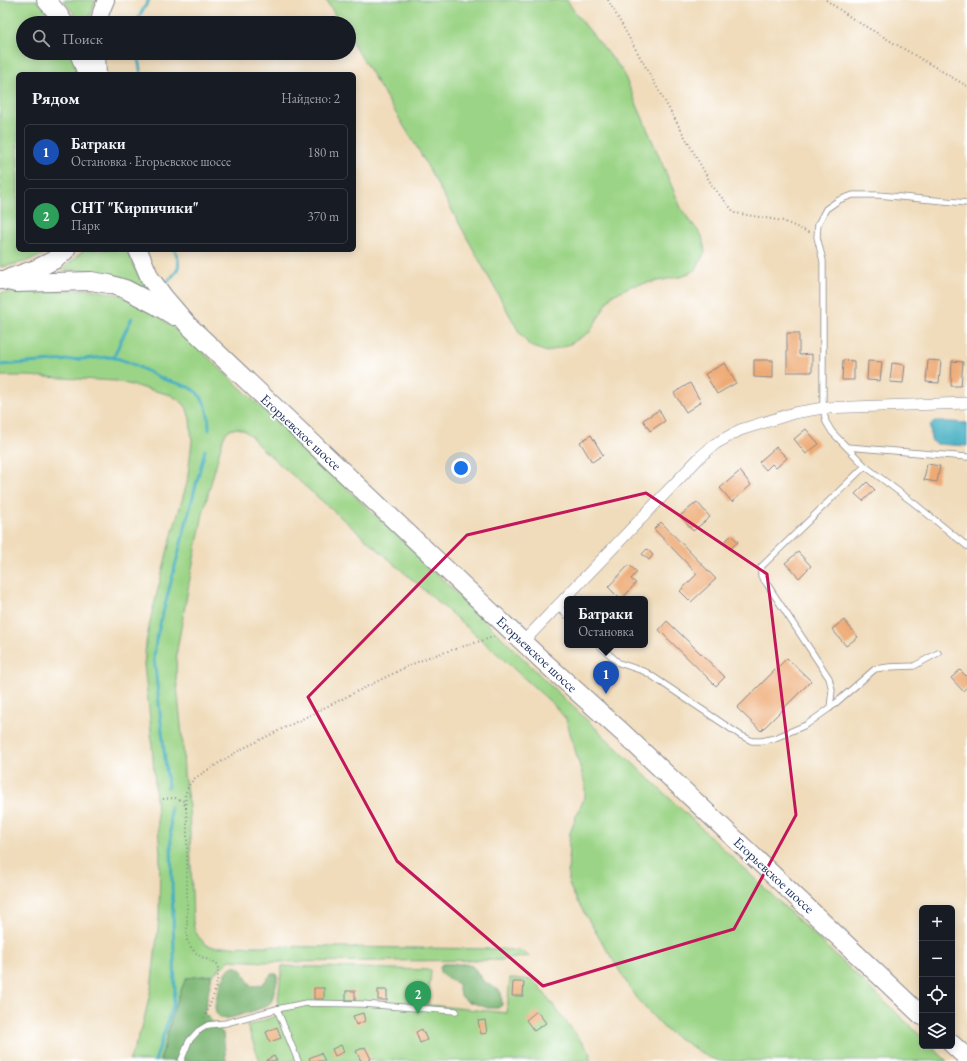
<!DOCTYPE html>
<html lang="ru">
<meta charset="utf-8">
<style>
:root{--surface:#171b24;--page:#20242c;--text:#f1f3f6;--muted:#9ea1a6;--line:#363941;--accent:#0b8043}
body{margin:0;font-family:"EB Garamond",serif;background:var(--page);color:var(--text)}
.controls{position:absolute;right:12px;bottom:12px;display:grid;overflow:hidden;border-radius:6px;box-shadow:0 2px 10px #0003}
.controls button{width:36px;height:36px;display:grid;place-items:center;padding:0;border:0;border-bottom:1px solid var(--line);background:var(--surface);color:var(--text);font:20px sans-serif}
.you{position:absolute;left:461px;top:468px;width:14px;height:14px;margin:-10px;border:3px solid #fff;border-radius:50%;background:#1a73e8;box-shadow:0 0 0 6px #1a73e833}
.badge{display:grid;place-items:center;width:26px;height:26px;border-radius:50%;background:var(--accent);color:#fff;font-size:13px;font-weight:700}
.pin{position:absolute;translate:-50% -33px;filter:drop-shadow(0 1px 2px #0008)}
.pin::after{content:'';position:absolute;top:21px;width:14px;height:12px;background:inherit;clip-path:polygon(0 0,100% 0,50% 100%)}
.popup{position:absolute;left:564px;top:596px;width:84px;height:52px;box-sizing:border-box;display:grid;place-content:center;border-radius:6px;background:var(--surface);filter:drop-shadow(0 1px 3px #0005);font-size:13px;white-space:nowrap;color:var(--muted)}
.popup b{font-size:15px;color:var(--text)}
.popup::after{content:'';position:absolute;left:50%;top:100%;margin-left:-8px;border:8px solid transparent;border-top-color:var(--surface)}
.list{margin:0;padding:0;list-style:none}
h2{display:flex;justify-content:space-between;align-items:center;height:52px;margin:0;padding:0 16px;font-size:17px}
h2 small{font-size:13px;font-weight:400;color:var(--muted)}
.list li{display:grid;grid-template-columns:26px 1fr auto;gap:12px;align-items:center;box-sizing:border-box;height:56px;margin:0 8px 8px;padding:0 8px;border:1px solid var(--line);border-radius:6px}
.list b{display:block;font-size:15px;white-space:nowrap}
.list p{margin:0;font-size:13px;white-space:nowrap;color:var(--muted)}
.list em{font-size:13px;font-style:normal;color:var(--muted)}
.icon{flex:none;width:22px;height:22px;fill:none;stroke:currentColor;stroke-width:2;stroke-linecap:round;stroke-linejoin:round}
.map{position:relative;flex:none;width:967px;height:1061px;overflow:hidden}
.search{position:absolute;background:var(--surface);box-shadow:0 2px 10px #0003;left:16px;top:16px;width:340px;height:44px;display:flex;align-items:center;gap:10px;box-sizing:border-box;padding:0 14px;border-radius:22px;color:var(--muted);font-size:15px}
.panel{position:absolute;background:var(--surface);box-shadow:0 2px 10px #0003;left:16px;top:72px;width:340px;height:180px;border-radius:6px}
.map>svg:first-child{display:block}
.green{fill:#9bd486;stroke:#5b8272}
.forest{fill:#7cb673;stroke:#4c7268}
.water{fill:#43aec1;stroke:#2f6e90}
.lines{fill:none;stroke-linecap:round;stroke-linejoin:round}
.stream{stroke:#43aec1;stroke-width:3}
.building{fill:#eeaa75}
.service-casing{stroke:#86868c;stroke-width:7}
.minor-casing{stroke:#86868c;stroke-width:12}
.secondary-casing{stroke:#86868c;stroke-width:18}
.primary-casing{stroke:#86868c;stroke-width:20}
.path{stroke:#86868c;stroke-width:2;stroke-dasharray:1 3;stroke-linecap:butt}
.service{stroke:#fff;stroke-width:5.5}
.minor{stroke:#fff;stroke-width:11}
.secondary{stroke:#fff;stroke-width:16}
.primary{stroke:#fff;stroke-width:18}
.marked{fill:none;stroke:#c2185b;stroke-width:3;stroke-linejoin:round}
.labels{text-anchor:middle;stroke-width:3.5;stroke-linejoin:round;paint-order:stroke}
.street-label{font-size:14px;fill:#1b2f5e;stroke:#fff}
</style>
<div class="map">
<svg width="967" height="1061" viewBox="0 0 967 1061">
<rect width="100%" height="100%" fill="#fff"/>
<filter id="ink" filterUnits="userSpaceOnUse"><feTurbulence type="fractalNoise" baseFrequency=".025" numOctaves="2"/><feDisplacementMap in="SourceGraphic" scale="8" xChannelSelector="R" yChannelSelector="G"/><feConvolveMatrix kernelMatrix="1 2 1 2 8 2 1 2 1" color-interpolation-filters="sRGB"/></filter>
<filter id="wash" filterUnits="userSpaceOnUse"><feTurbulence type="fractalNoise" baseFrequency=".012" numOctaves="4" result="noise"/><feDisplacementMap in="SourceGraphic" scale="16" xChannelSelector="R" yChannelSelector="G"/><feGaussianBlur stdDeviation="0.9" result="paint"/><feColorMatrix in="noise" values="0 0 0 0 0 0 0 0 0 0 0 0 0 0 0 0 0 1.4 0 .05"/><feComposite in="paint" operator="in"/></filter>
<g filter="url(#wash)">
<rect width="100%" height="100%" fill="#f0dcbb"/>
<g class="green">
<path d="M0 0H38L56 23H23V53H72L80 74H18V250H51C36 260 18 264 0 267Z"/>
<polygon points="63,0 96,0 90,16 89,23 80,23 70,8"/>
<polygon points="326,0 567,0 576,14 622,70 682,210 702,236 705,252 696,269 684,276 631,286 611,296 590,332 570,344 547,352 530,346 519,332 418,149 349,37 349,23 340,23"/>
<path d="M84 250H128L135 269 147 288V291C141 287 135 283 128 280 108 272 85 268 63 271L62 270Z"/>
<polygon points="89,289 121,295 161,318 195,345 426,563 551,686 922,1037 922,1046 931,1046 947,1061 719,1061 708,1057 666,1030 636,998 577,901 571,889 568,880 569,843 570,833 576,816 585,797 585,784 566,719 553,704 493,650 259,446 251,436 245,431 237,428 229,430 226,433 223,439 204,509 190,578 177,650 176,675 183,746 184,774 189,806 193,923 194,928 198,936 205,944 210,946 214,947 255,946 501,949 521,951 530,956 500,960 267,962 230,960 212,975 186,978 175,1005 160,1061 129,1061 142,1028 151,989 159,919 160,853 150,719 144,665 146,643 151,617 169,545 187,483 192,441 190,419 187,409 184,404 171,395 116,381 26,376 0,376 0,293 60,291"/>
<polygon points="282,966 431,970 428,1005 507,1013 510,978 534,980 591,1054 589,1057 591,1061 260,1061 247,1026 276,1016"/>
</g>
<g class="forest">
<path d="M442 964H464L472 966 475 969 483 981 499 990 501 993 502 1005 498 1008H488L467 1001 460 995C459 992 459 988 458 985 454 978 433 978 442 964Z"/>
<path d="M231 967C246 965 243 979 252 986 266 986 263 981 272 974H277C278 981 276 985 274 992 273 996 273 999 271 1002 263 1009 253 1011 243 1014 237 1016 230 1019 224 1018 210 1016 216 998 219 989 222 982 225 972 231 967Z"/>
<polygon points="212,975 204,1013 223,1033 226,1061 160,1061 175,1005 186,978"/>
</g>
<polygon class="water" points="936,421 967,423 967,446 936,444 931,440 930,425"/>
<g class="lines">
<g class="stream">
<polyline points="137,23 141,13 149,0"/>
<polyline points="137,53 141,74"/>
<path d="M167 282C179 270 182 267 175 250"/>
<polyline points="114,357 121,340 132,318"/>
<path d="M0 365 109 357C128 359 145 371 163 379 174 383 191 385 199 395 208 404 209 418 209 430"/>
<polyline points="168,787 154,657 156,640 205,450"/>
<polyline points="155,1061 173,1005 175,991 170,807"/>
</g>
</g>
<g id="blocks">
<g class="building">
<polygon points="787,333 799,333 799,355 812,354 812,372 787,372"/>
<polygon points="754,360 773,360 773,378 754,377"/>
<polygon points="843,360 854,361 854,380 842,380"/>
<polygon points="928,360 941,361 939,383 926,382"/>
<polygon points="868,361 882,362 880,381 867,380"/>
<polygon points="952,361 963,362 961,386 951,386"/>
<polygon points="725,363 736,383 717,394 705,374"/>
<polygon points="892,363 905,365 903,383 890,382"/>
<polygon points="690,383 701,402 686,412 674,393"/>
<polygon points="659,410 665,421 650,431 643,420"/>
<polygon points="806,429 819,444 806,454 794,439"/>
<polygon points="591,435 603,455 592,462 580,442"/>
<polygon points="776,447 787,458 776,468 772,464 766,470 759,462"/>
<polygon points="927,464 940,466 937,482 924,480"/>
<polygon points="740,471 751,485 732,502 720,488"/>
<polygon points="867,482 875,490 863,501 855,494"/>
<polygon points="697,502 710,517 693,531 680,516"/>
<polygon points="661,522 716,579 691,602 680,591 697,574 654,529"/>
<polygon points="732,535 738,542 730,549 724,542"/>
<polygon points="647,549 653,555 649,560 642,554"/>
<polygon points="798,552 811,566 799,578 785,563"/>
<polygon points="629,565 637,572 631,579 636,583 622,599 620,599 608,587"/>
<polygon points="844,620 858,637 846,646 832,629"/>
<polygon points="667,621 725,677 716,686 659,630"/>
<polygon points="787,658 811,681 761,731 737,708"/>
<polygon points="960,670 967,677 967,687 963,691 951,678"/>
<polygon points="513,982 524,982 523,996 512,996"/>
<rect x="314" y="988" width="10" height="11"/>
<rect x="378" y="990" width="9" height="10"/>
<rect x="346" y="991" width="9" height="9"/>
<polygon points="537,1011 546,1023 534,1031 526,1020"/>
<polygon points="363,1013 365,1021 356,1025 353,1016"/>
<polygon points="485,1020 487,1033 481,1034 478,1021"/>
<polygon points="277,1027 281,1038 270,1042 266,1032"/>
<polygon points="422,1029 427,1040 420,1043 416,1032"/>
<polygon points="341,1045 344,1052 335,1056 332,1049"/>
<polygon points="365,1047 371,1059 367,1061 361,1061 356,1051"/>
<polygon points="321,1053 325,1061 310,1061 309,1058"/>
<polygon points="274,1056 277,1061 266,1061 266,1060"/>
</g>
</g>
</g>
<g filter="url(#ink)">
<use href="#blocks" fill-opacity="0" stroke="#86868c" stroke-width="1"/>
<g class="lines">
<defs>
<g id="service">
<polyline points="967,203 878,195 853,195 839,200 826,209 818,224 817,237 823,261 823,408 826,422 832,432 865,466 915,504 967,546"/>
<polyline points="847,447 967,457"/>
<polyline points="558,606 567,615"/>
<polyline points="599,645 619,663 646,672 740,735 752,741 762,741 775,738 806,725 830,708 875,669 889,667 914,666 938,653"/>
<polyline points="830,708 832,690 829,678 767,584 761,576 761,567 865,466"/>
<polyline points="277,1009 298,1061"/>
<polyline points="181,1061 189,1041 198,1031 208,1025 226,1023 277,1009 306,1003 362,1004 456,1011"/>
</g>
<polyline id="minor" points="523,642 700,457 715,444 740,430 794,413 823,408 967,403"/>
<g id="secondary">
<polyline points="99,23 101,12 106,0"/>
<polyline points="97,53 98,74"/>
</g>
<g id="primary">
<polyline points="46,0 59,15 64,23"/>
<polyline points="79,53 87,74"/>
<polyline points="138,250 150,278 164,297 188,325 542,660 623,733 922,1016"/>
<polyline points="10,278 36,269 54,260 66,250"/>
<polyline points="0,280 3,280 16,283 91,281 109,284 125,289 156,305 174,316"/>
<polyline points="952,1044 967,1058"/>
</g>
</defs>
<use href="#service" class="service-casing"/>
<use href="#minor" class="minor-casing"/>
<use href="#secondary" class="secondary-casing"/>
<use href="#primary" class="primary-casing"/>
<g class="path">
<polyline points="608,0 713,187 735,213 783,221 810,233"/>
<polyline points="826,0 853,19 967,86"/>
<path d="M163 799 175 798 183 801 186 808 187 820V940C195 956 201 957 217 963 221 982 211 1002 204 1019"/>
<polyline points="186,808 185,795 189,785 195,778 238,751 406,667 429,657 497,636"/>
</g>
<use href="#service" class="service"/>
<use href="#minor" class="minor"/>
<use href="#secondary" class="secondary"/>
<use href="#primary" class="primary"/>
</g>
</g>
<path class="marked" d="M646 493 767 574 796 815 734 929 543 986 397 861 308 697 467 535Z"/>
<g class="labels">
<g class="street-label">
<text transform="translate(301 432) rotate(43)" y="5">Егорьевское шоссе</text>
<text transform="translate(537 654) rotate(43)" y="5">Егорьевское шоссе</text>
<text transform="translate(774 875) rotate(43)" y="5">Егорьевское шоссе</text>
</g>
</g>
</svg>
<div class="controls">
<button>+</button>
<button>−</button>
<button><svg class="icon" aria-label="locate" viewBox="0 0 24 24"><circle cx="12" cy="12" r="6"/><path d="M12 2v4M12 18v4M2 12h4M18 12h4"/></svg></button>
<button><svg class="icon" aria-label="layers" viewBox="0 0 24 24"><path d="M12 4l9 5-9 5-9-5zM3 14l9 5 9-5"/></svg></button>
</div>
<div class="you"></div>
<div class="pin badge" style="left:606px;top:694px;background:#1a4fb4">1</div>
<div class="popup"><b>Батраки</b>Остановка</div>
<div class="pin badge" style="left:418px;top:1014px;background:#2e9e5b">2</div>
<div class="search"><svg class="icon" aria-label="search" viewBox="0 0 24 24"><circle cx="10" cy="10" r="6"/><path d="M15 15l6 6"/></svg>Поиск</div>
<section class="panel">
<h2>Рядом<small>Найдено: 2</small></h2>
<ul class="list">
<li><span class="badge" style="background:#1a4fb4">1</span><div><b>Батраки</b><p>Остановка · Егорьевское шоссе</p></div><em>180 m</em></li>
<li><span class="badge" style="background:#2e9e5b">2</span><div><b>СНТ &quot;Кирпичики&quot;</b><p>Парк</p></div><em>370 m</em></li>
</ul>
</section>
</div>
